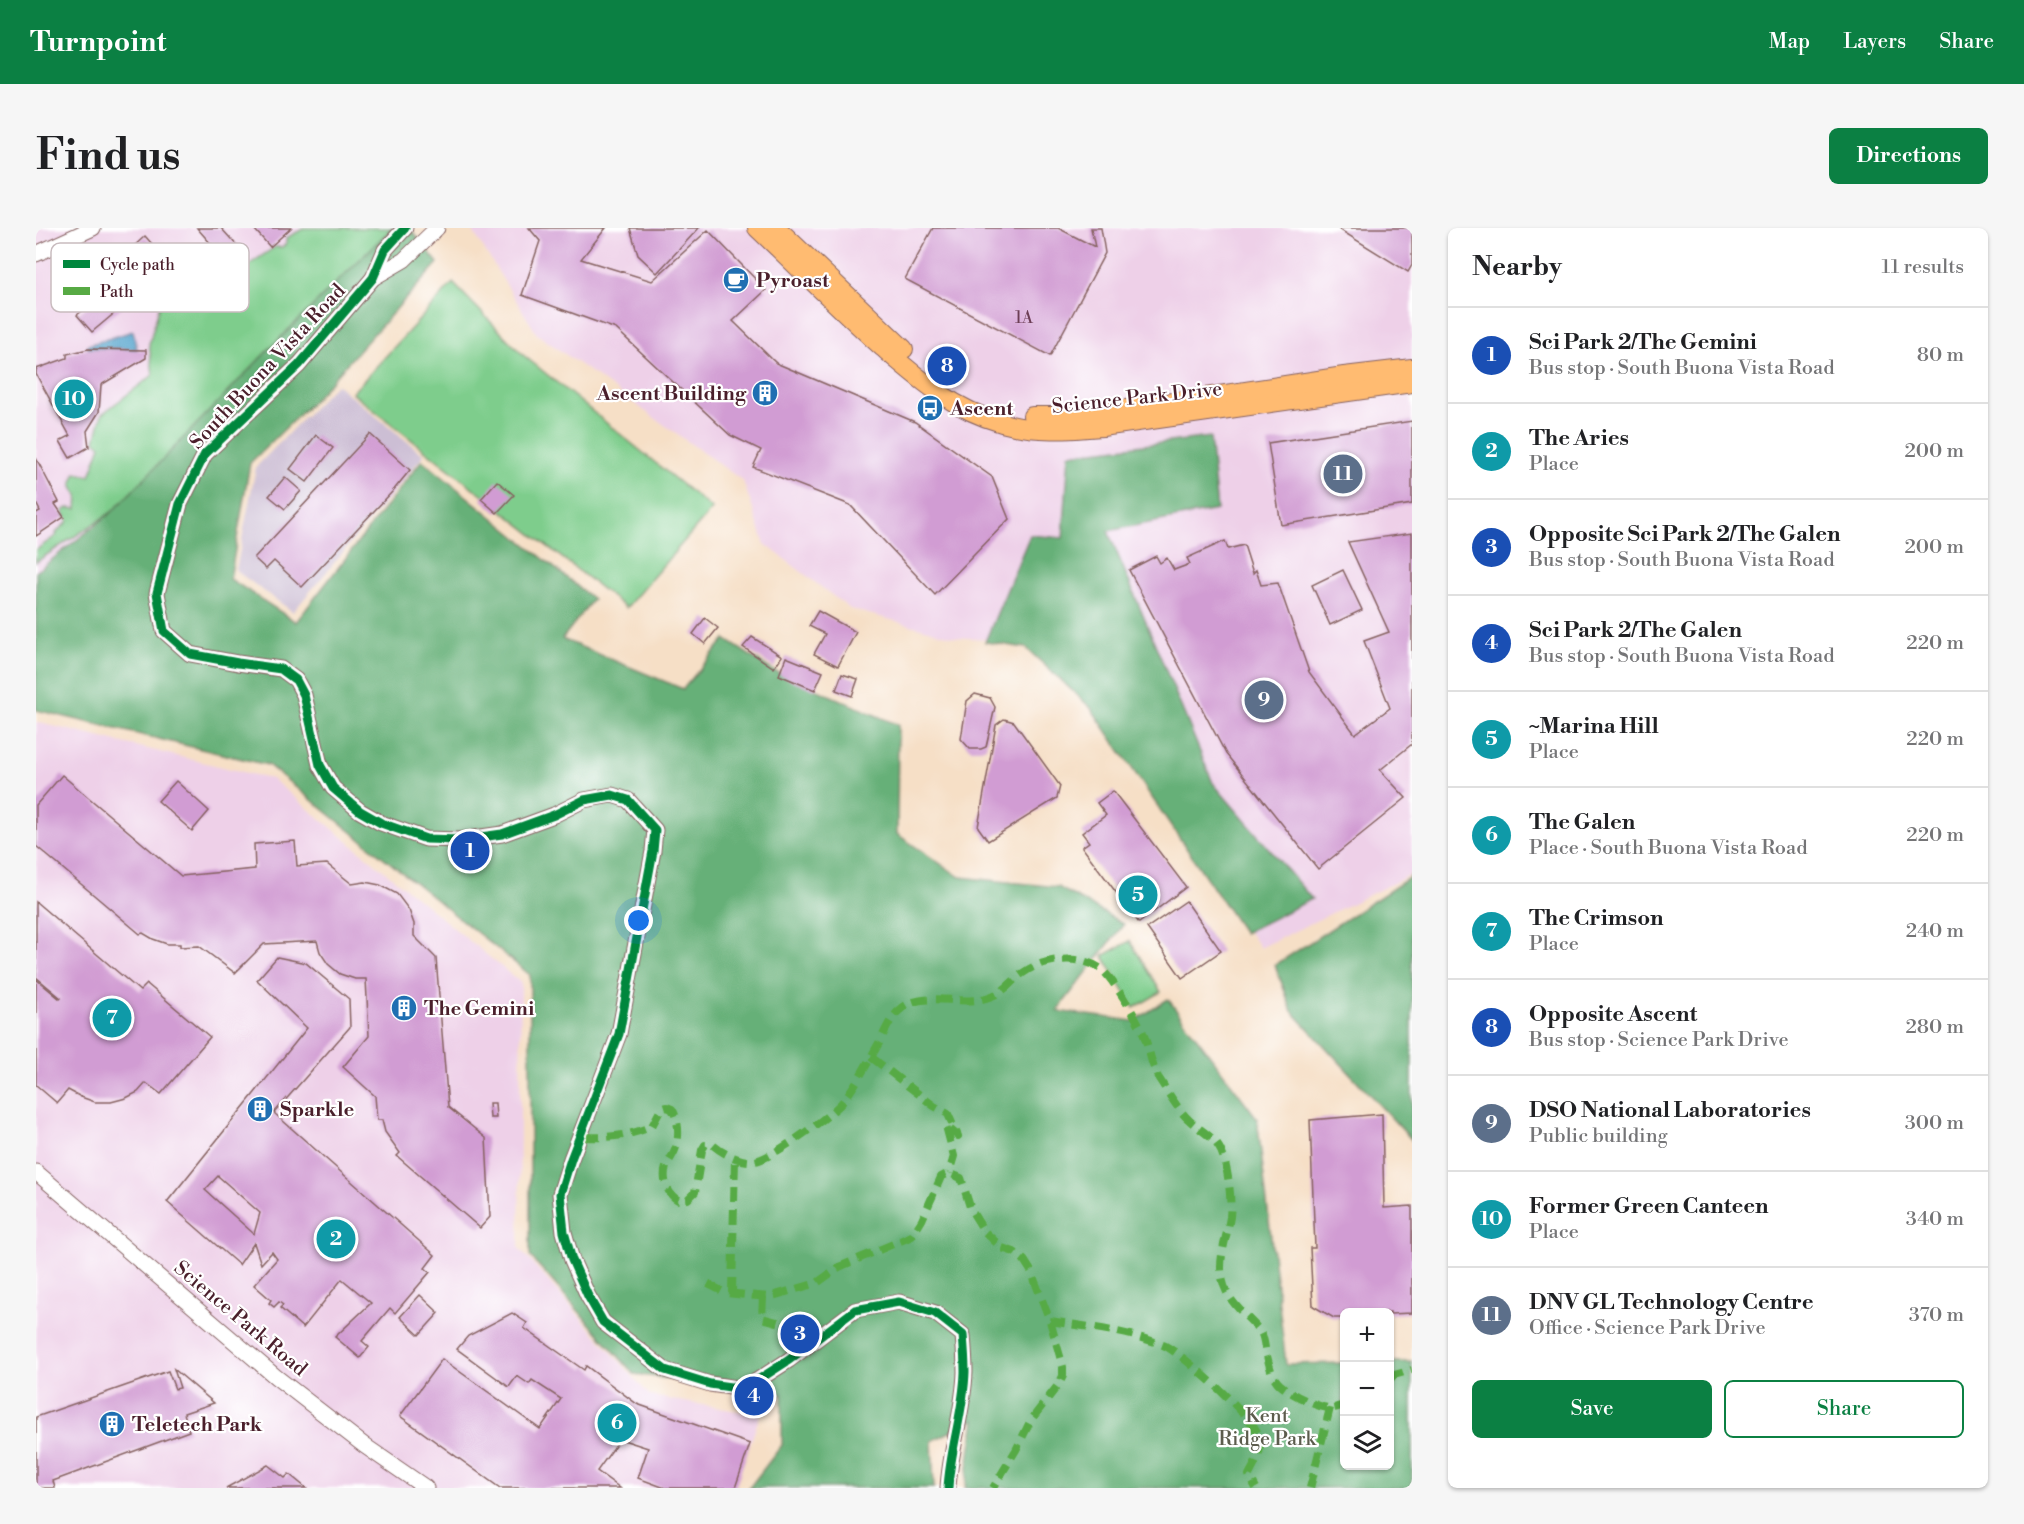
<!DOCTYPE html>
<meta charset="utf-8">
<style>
:root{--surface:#fff;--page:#f6f6f6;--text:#202124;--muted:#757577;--line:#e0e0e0;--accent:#0b8043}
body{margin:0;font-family:"Libre Bodoni",serif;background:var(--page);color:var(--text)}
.controls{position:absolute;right:18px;bottom:18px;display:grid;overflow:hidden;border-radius:9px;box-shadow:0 2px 4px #0004}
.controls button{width:54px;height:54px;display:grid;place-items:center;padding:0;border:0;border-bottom:2px solid var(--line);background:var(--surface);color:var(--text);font:30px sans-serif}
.you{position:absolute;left:603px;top:693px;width:21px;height:21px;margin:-15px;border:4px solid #fff;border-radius:50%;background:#1a73e8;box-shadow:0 0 0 9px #1a73e833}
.badge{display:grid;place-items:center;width:39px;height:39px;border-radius:50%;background:var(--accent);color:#fff;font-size:20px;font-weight:700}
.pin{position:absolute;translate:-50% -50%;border:3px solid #fff;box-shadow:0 2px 6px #0006}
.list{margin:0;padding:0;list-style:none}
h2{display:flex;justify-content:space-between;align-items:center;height:78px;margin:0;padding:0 24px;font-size:26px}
h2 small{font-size:20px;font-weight:400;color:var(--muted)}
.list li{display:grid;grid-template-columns:39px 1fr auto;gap:18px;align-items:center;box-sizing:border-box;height:96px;padding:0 24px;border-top:2px solid var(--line)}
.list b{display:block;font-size:22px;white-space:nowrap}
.list p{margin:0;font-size:20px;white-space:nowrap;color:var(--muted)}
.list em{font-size:20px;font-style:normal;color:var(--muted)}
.actions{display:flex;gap:12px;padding:18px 24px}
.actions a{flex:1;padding:14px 0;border:2px solid var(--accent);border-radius:9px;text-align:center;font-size:21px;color:var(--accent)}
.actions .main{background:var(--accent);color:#fff}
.icon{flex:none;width:33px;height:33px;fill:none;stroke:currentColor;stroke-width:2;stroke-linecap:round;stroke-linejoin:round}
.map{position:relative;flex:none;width:1376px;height:1260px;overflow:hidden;border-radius:9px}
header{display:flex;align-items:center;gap:36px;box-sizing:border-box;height:84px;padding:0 30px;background:var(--accent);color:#fff}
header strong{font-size:28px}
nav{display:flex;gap:33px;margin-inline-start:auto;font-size:21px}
.intro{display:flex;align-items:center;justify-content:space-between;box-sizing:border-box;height:144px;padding:0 36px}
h1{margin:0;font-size:42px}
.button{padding:15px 27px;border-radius:9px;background:var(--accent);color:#fff;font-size:21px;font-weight:700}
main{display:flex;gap:36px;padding:0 36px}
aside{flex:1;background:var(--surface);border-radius:9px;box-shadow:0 2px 4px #0004}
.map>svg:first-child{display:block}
.built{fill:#eed0e8}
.industrial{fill:#ccbed4}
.green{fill:#7ecd8c;stroke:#64765c;stroke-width:1.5}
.forest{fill:#66b078;stroke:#586852;stroke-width:1.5}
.water{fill:#52a3cc;stroke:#4e617c;stroke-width:1.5}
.building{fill:#d19cd3;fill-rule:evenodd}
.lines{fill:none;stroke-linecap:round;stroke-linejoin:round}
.minor-casing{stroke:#866261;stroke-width:17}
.major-casing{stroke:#866261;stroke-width:20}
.minor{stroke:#fff;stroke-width:15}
.major{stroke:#ffbb71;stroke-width:18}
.quiet{stroke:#57aa44;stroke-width:8;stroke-dasharray:15 8;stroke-linecap:butt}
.cycleway-casing{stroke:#fff;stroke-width:13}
.cycleway{stroke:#00873e;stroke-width:9}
.labels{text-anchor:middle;stroke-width:4.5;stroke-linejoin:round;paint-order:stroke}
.number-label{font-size:16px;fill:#6c3e55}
.poi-label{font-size:20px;font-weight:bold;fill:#4a1f2b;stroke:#fff;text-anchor:start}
.street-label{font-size:20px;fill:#4a1f2b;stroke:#fff}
.park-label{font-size:20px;fill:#5c5c4d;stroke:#fff}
.key{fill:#fff;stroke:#c9bcbf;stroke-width:1.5}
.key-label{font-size:16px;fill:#4a1f2b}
</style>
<header>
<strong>Turnpoint</strong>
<nav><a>Map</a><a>Layers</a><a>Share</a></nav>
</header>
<div class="intro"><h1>Find us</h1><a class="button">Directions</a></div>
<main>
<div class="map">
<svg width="1376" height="1260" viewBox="0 0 1376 1260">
<rect width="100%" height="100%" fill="#fff"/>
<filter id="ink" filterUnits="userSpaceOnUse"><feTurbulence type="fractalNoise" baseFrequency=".0167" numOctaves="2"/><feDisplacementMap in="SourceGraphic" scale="12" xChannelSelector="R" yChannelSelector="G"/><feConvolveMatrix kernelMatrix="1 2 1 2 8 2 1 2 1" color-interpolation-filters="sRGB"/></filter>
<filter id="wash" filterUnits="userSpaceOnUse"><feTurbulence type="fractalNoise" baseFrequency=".008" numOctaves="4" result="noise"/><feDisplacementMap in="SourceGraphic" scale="24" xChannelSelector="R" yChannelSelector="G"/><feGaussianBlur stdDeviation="1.35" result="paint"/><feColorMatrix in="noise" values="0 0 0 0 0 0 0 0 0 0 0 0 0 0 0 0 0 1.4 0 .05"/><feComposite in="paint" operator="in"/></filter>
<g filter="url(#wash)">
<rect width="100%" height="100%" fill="#f6dfc6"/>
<g class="built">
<polygon points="0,0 356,0 76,284 0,344"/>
<polygon points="435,0 1376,0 1376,646 1224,720 1037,448 991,414 919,409 814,381 729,316 707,253 501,106"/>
<polygon points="0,494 236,551 485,755 483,1020 614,1168 724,1187 699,1260 0,1260"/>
</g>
<polygon class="industrial" points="300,156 388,227 257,384 200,343 220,239"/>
<g class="green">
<path d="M269 0H356L262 93 76 284 0 334V322L21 307 20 305 32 293 27 283 32 280 41 281 42 267C33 258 35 256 40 245L54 248 65 218 59 213 66 186 117 147 113 116 124 76 211 38 239 19H246L250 16V10Z"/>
<polygon points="417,55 486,126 676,281 590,380 316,165"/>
<polygon points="1094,713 1125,764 1098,780 1067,728"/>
</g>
<g class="forest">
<polygon points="356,0 374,0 402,35 277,173 214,235 194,351 260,394 386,232 557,371 526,411 647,461 689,411 736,442 862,497 861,606 924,649 1022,659 1088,696 1021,783 1098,793 1132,771 1221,890 1250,1136 1308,1135 1308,1238 1354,1238 1354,1134 1376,1134 1376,1260 929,1260 939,1191 896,1213 898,1260 713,1260 746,1217 746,1166 598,1146 494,1028 494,747 232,537 0,482 0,344 76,284 237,117"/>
<polygon points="1174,209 1181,282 1072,303 1177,555 1276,671 1208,705 1055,480 990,420 949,414 994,307 1027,310 1033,226"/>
<polygon points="1376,648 1376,912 1256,783 1239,737"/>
</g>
<polygon class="water" points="97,103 101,121 52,120 52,117"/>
<g id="blocks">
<g class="building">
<polygon points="161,0 185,0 204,21 174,48 159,31 176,17"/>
<polygon points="221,0 255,0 234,19 219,2"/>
<polygon points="493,0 570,0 545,31 616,53 672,2 730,62 697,93 740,135 879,194 956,249 973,291 899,367 814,277 717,239 725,222 694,207 580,101 486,67 504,13"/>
<polygon points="594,0 663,0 621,45 602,27"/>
<polygon points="897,0 1022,0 1059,19 1055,0 1065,0 1069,25 1014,128 869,51"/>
<polygon points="1301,0 1376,0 1376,37 1372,44"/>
<polygon points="109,8 146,50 115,76 101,59 117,45 96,20"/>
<polygon points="50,36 87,78 56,104 41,87 58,73 37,48"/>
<polygon points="52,121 110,122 110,130 65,157 63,184 51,203 53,219 34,230 24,213 34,208 0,146 0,141 31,130 31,126"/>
<polygon points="1376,193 1376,276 1245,297 1232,215"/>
<polygon points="334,206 374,242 356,264 266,359 238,333 230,341 218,330"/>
<polygon points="280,207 297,220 271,254 254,241"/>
<polygon points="0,230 23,274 19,276 28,289 0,308 0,285 4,283 0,275"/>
<polygon points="249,249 265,263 249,281 233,268"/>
<polygon points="461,253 478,267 461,285 445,271"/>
<polygon points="1376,305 1376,516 1344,542 1370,570 1282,641 1190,526 1093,342 1120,328 1124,335 1131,330 1138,342 1154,336 1151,330 1189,313 1192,321 1208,317 1217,345 1220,342 1225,357 1242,355 1273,444 1319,506 1354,480 1328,413 1353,404 1312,314"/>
<polygon points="1307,342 1326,382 1294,397 1276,357"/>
<polygon points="782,383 820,404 802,438 778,426 789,406 773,398"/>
<polygon points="669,390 682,400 669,416 657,406"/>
<polygon points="716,409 746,428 738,440 707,419"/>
<polygon points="750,429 787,444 779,462 743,447"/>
<polygon points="806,446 822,451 816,468 800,462"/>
<polygon points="939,466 954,470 959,479 950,519 945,521 934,521 925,511 931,473"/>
<polygon points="968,491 978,494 1024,558 1021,570 952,613 942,599 960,497"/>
<polygon points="26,547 145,648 219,641 218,616 259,613 261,638 291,636 316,656 329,654 344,657 361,666 373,682 378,696 378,708 400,730 412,879 450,910 454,989 444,1000 361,928 364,925 349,904 346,892 341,892 339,868 307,839 333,808 330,751 319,751 304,746 292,736 284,724 281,713 228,716 199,745 163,718 144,719 144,716 131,716 117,711 107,705 104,706 0,618 0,577"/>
<polygon points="140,553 173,583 156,603 122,573"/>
<polygon points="1077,563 1150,659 1103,695 1046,619 1053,614 1046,605 1070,587 1061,575"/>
<polygon points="1150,673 1185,723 1146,750 1111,700"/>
<polygon points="0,674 104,763 111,756 174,809 125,866 110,855 102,864 90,870 75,874 59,874 45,869 32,862 21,875 0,857 0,751 24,771 25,770 0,749"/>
<path d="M241 729 270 735 313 771 314 799 238 885 399 1027 389 1040 394 1044 359 1085 354 1080 326 1113 333 1119 324 1130 299 1109 335 1075 306 1051 267 1100 244 1080 247 1077 243 1074 238 1079 233 1075 235 1072 218 1057 241 1031 236 1024 225 1036 218 1015 203 1037 131 974 271 800 221 752ZM182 948 224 985 218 1006 169 962Z"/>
<polygon points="453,875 459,875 460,890 454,890"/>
<polygon points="1346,886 1348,980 1376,978 1376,1085 1354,1086 1354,1084 1308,1084 1308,1090 1298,1090 1277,1078 1274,1020 1279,1020 1274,892"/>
<polygon points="384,1067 403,1085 383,1107 364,1089"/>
<polygon points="476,1085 491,1095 488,1100 548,1142 550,1138 601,1176 714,1216 699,1260 629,1260 602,1250 612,1220 584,1211 561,1243 584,1260 464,1260 364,1188 406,1131 504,1201 525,1171 496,1152 493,1156 481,1148 473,1159 421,1121 432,1108"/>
<polygon points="138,1141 178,1175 148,1185 153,1203 17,1253 19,1260 0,1260 0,1189 132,1143 139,1161 144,1160"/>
<polygon points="232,1237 249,1250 253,1246 270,1260 190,1260"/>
</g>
</g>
</g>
<g filter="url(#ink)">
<use href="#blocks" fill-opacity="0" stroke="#866261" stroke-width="1.5"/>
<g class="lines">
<defs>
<g id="minor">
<path d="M369 0 349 22 337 50 263 137 169 226 144 276 121 365 128 403 154 426 202 435 245 441 260 452 268 467 284 537 297 560 324 583 345 595 390 611 424 612 466 606 518 587 548 572 576 567 592 572 619 602 617 623 583 806 535 931 524 966 528 1004 536 1032 552 1068 567 1094 629 1142 674 1156 708 1161 753 1132 819 1082 863 1074 899 1085 927 1107C928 1119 929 1132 929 1144 928 1183 914 1221 912 1260"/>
<polyline points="0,26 57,0"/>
<polyline points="337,50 368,32 401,0"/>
<polyline points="0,944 240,1149 329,1218 390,1260"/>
</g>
<g id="major">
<path d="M721 0C763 40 804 81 847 120 883 151 918 182 966 195 998 204 1032 202 1066 199L1376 155"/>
<polyline points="741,0 868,121"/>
<polyline points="996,188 1040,188 1064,185 1308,148 1376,140"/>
</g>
</defs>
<use href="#minor" class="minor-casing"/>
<use href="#major" class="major-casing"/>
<use href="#minor" class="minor"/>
<use href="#major" class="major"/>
<g class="quiet">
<polyline points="835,829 898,878 912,886 922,908 910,898 918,928 913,945"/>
<path d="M549 909C573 910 594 908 616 898L625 881 631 879 636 881C643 892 644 909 639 922 637 928 632 933 630 939 626 951 631 966 642 972L652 971 659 964 666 922 669 917H677C687 926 706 935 719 933 735 931 798 886 808 872 821 855 832 834 843 815 849 804 854 789 865 781 886 762 924 778 950 770 971 764 972 755 987 745 1007 730 1044 726 1065 741 1075 748 1103 793 1107 805 1113 819 1115 836 1122 849 1130 861 1142 882 1152 891 1164 903 1177 907 1185 923 1192 939 1196 971 1194 989 1191 1009 1182 1030 1186 1050 1191 1075 1209 1085 1224 1103 1229 1110 1228 1120 1231 1128 1233 1135 1235 1146 1240 1152 1247 1163 1280 1179 1293 1180 1298 1181 1304 1178 1308 1177"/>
<polyline points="672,1056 690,1065 733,1069 781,1055 803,1039 876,1008 886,992 905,949 913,945 925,950 935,982 948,1003 966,1020 978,1024 988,1032 995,1043 1014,1093 1027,1139 1027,1148 1023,1156 995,1192 980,1222 957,1260"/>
<polyline points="696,1065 699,930"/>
<polyline points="727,1069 726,1090 749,1096 768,1123"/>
<path d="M1014 1093C1052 1099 1091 1103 1127 1117 1144 1123 1215 1188 1221 1204 1228 1222 1221 1232 1213 1247L1220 1260"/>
<polyline points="1354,1151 1358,1147 1376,1142"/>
<polyline points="1274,1260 1294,1180"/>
</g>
<defs>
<path id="cycleway" d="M369 0 349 22 337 50 263 137 169 226 144 276 121 365 128 403 154 426 202 435 245 441 260 452 268 467 284 537 297 560 324 583 345 595 390 611 424 612 466 606 518 587 548 572 576 567 592 572 619 602 617 623 583 806 535 931 524 966 528 1004 536 1032 552 1068 567 1094 629 1142 674 1156 708 1161 753 1132 819 1082 863 1074 899 1085 927 1107C928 1119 929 1132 929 1144 928 1183 914 1221 912 1260"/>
</defs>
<use href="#cycleway" class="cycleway-casing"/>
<use href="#cycleway" class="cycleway"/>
</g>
</g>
<defs>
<symbol id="cafe-disc" viewBox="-11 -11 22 22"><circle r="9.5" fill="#1f6fb2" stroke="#fff"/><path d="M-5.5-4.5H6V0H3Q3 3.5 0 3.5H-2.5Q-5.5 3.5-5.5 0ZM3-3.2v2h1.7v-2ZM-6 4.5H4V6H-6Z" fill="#fff"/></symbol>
<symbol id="building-disc" viewBox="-11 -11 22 22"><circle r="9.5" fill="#1f6fb2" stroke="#fff"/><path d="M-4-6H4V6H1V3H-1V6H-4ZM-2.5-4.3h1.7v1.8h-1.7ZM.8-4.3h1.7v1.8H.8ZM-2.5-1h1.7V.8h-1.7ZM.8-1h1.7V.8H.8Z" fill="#fff"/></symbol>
<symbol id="bus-disc" viewBox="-11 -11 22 22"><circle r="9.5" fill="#1f6fb2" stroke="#fff"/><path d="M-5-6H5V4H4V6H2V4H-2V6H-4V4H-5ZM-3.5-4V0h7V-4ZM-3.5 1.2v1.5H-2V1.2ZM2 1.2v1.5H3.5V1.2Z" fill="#fff"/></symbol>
</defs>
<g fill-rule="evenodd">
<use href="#cafe-disc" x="685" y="37" width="30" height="30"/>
<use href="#building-disc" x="714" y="150" width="30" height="30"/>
<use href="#bus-disc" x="879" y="165" width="30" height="30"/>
<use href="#building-disc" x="353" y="765" width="30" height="30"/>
<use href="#building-disc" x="209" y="866" width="30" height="30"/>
<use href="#building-disc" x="61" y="1181" width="30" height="30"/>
</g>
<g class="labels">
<g class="number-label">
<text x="988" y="95">1A</text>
</g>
<g class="poi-label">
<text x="720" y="59">Pyroast</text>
<text x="710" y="172" text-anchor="end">Ascent Building</text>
<text x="914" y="187">Ascent</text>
<text x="388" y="787">The Gemini</text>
<text x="244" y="888">Sparkle</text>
<text x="96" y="1203">Teletech Park</text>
</g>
<g class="street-label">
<text transform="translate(231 138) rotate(-47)" y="7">South Buona Vista Road</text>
<text transform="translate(1101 169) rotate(-6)" y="7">Science Park Drive</text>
<text transform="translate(205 1090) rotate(40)" y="7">Science Park Road</text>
</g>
<g class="park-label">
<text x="1231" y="1194">Kent<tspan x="1231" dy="23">Ridge Park</tspan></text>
</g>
</g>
<rect x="15" y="15" width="198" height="69" rx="9" class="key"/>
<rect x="27" y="32" width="27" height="8" fill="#00873e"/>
<rect x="27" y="59" width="27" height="8" fill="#57aa44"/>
<g class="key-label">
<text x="64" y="42">Cycle path</text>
<text x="64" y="69">Path</text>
</g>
</svg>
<div class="controls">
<button>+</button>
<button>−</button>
<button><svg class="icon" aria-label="layers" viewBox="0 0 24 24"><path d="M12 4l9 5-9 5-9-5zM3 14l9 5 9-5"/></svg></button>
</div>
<div class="you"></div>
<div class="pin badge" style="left:434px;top:623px;background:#1a4fb4">1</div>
<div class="pin badge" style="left:300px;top:1011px;background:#0f9aa8">2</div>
<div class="pin badge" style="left:764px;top:1106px;background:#1a4fb4">3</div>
<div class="pin badge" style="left:718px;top:1168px;background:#1a4fb4">4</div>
<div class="pin badge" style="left:1102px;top:667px;background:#0f9aa8">5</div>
<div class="pin badge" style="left:581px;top:1195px;background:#0f9aa8">6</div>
<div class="pin badge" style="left:76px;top:790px;background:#0f9aa8">7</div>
<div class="pin badge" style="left:911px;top:138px;background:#1a4fb4">8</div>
<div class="pin badge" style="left:1228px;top:472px;background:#5c6f8a">9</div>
<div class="pin badge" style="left:38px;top:171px;background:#0f9aa8">10</div>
<div class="pin badge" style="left:1307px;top:246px;background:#5c6f8a">11</div>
</div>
<aside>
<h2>Nearby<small>11 results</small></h2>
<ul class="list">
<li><span class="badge" style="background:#1a4fb4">1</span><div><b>Sci Park 2/The Gemini</b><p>Bus stop · South Buona Vista Road</p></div><em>80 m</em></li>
<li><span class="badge" style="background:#0f9aa8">2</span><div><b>The Aries</b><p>Place</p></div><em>200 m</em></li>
<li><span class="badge" style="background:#1a4fb4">3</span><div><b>Opposite Sci Park 2/The Galen</b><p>Bus stop · South Buona Vista Road</p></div><em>200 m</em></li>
<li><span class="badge" style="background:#1a4fb4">4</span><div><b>Sci Park 2/The Galen</b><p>Bus stop · South Buona Vista Road</p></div><em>220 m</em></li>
<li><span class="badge" style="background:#0f9aa8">5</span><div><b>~Marina Hill</b><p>Place</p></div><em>220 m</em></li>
<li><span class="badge" style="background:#0f9aa8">6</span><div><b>The Galen</b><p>Place · South Buona Vista Road</p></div><em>220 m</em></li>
<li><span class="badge" style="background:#0f9aa8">7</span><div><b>The Crimson</b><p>Place</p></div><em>240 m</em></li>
<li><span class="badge" style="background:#1a4fb4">8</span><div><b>Opposite Ascent</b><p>Bus stop · Science Park Drive</p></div><em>280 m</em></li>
<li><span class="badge" style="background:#5c6f8a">9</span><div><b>DSO National Laboratories</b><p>Public building</p></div><em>300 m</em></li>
<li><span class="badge" style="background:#0f9aa8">10</span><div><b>Former Green Canteen</b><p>Place</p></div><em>340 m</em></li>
<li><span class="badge" style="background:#5c6f8a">11</span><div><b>DNV GL Technology Centre</b><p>Office · Science Park Drive</p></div><em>370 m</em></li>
</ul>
<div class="actions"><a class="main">Save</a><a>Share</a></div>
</aside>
</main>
